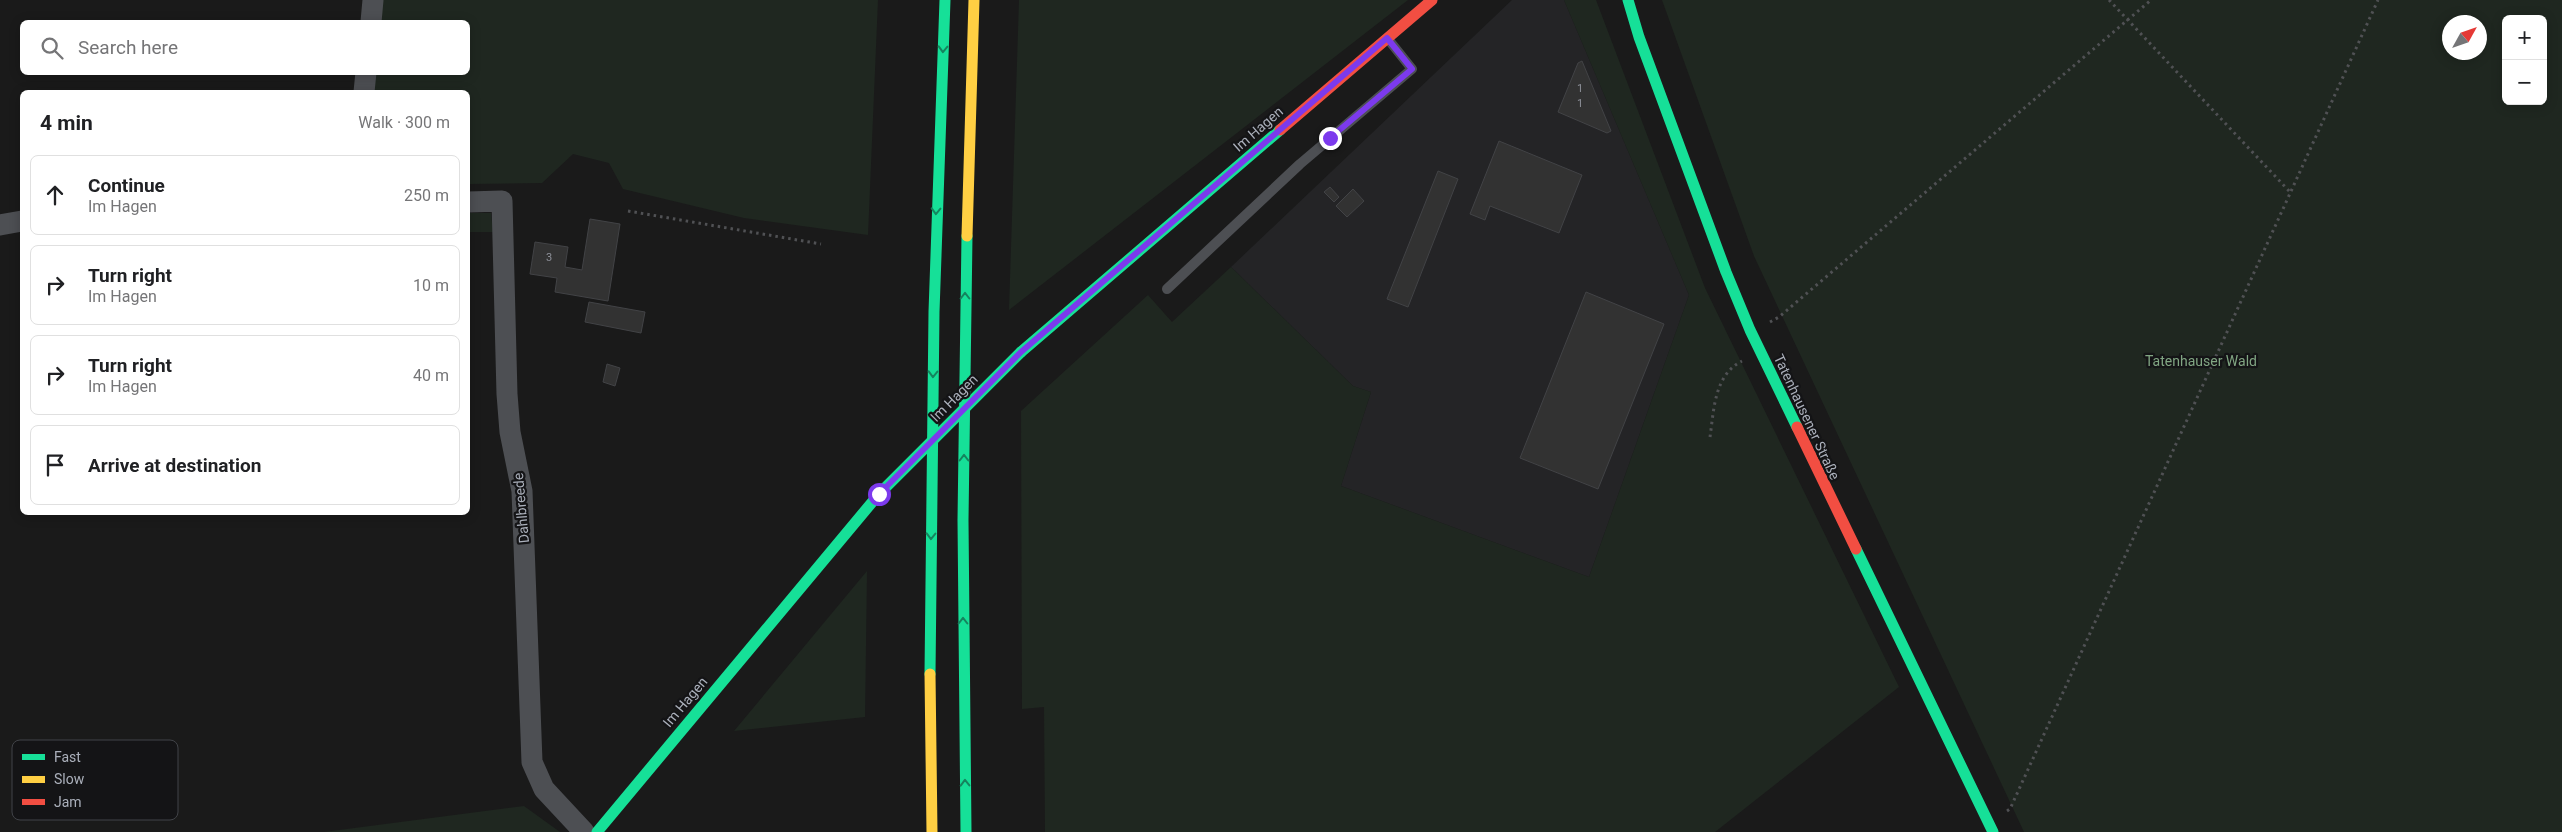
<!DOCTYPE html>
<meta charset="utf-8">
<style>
:root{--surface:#fff;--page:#f2f2f2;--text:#202124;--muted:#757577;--line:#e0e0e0}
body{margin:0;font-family:Roboto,sans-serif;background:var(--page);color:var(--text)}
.controls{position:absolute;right:15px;top:15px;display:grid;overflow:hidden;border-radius:8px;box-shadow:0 2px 12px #0003}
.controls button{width:45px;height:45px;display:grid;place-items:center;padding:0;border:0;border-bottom:1px solid var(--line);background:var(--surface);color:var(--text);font:25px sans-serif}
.compass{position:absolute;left:2442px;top:15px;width:45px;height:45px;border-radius:50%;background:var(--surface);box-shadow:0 2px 12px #0003;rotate:50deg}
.stop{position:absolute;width:15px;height:15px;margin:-11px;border:4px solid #7c3aed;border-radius:50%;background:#fff}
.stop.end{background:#7c3aed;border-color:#fff;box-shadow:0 1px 5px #0008}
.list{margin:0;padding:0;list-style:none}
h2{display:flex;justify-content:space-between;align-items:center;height:65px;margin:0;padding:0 20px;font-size:21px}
h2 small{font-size:16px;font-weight:400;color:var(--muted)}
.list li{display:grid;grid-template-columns:32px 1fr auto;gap:15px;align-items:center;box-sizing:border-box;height:80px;margin:0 10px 10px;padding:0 10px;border:1px solid var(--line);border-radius:8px}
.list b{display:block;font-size:19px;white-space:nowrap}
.list p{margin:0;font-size:16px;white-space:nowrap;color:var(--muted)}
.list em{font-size:16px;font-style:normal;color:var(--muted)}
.icon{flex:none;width:28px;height:28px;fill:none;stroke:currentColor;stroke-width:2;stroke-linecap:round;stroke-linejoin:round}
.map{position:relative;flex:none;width:2562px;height:832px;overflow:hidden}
.search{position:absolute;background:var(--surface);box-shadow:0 2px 12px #0003;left:20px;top:20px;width:450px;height:55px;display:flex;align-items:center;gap:12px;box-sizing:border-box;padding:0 18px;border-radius:8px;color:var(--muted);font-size:19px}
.panel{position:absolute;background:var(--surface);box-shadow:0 2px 12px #0003;left:20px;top:90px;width:450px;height:425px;border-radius:8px}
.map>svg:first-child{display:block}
.built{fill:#242426}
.green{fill:#1f2720;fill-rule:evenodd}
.building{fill:#323232;stroke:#424346}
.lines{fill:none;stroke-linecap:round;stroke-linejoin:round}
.path{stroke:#505154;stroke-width:3;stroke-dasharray:2.5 4;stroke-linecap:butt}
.lane{stroke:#4d4f53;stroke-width:10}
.street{stroke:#4d4f53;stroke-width:21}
.fast{stroke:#16e098;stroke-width:11}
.slow{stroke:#ffcf43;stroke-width:11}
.jam{stroke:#f24e42;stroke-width:11}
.fast-bridge{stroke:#16e098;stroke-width:11}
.oneway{stroke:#15845e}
.route{stroke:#7c3aed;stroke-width:6}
.labels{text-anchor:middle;stroke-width:4.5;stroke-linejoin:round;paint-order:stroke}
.number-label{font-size:11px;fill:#8d9099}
.street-label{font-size:14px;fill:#abb0bb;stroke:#141416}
.park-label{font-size:14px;fill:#81a683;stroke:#141416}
.key{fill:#141416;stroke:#414348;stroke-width:1}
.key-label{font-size:14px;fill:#abb0bb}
</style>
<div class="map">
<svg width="2562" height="832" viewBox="0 0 2562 832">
<rect width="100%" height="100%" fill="#1a1a1a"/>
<polygon class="built" points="1512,0 1564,0 1689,295 1589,577 1341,486 1371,392 1353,386 1231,267"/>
<g class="green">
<polygon points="383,0 878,0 868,235 744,218 623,189 609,163 573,154 542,183 468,184 468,92 374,92 376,73 468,72 468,22 381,22"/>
<polygon points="1019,0 1408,0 1009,310"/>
<polygon points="1564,0 1596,0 1705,288 1899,687 1715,832 1045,832 1044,707 1022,709 1021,411 1148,295 1172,322 1231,267 1353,386 1371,392 1341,486 1589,577 1689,295"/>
<path d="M1662 0H2562V832H2024L1754 256ZM2506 19H2543V101H2506ZM2450 22H2480V52H2450Z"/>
<polygon points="468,213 491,213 493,232 468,232"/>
<polygon points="867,571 865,717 734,731"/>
<polygon points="524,806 560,832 324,832"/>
</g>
<g class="building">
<polygon points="1582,61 1611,131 1607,133 1558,112 1578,63"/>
<polygon points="1499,141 1582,175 1559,233 1490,206 1485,220 1470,214"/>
<polygon points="1438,171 1458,179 1408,307 1387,299"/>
<polygon points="1330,187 1339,197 1334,202 1324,192"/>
<polygon points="1353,189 1364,201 1347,217 1336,206"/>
<polygon points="590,219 620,224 608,301 555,292 557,278 530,274 535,242 568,247 565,267 582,270"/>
<polygon points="1586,292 1664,324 1598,489 1520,458"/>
<polygon points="589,302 645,312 641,333 585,322"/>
<polygon points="607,364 620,368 615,386 603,382"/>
</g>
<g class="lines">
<g class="path">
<polyline points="2109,0 2291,193"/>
<polyline points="628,211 821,244"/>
<polyline points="1770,322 1779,317 2151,0"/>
<path d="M1710 437C1714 410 1714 375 1742 361"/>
<polyline points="2007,811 2010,809 2378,0"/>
</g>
<polyline class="lane" points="1167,289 1300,164 1412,69 1388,39"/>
<g class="street">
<polyline points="371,22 373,0"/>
<polyline points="364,92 366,72"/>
<polyline points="468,202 502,201 507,394 510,432 522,491 532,762 544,789 584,832"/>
<polyline points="0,225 22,221"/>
</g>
<g class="fast">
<polyline points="1628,0 1639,37 1726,272 1750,330 1797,427"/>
<polyline points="1021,352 1280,130"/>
<polyline points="1856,549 1993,832"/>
<polyline points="930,674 934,312 945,0"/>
<polyline points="597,832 879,494"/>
<polyline points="966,832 963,520 967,236"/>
</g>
<g class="slow">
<polyline points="967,236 974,0"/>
<polyline points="930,674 932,832"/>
</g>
<g class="jam">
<polyline points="1280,130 1432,0"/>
<polyline points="1797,427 1856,549"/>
</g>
<polyline class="fast-bridge" points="879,494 1021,352"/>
</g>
<defs><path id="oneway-chevron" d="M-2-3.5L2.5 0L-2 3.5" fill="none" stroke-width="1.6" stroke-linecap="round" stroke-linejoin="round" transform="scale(1.25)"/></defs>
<g class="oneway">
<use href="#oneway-chevron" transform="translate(943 49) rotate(92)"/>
<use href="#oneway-chevron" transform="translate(936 211) rotate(92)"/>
<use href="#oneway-chevron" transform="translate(965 296) rotate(-90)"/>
<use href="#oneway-chevron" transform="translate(933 374) rotate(91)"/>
<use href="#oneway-chevron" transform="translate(964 458) rotate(-90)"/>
<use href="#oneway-chevron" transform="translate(931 536) rotate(91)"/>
<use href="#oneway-chevron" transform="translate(963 621) rotate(-90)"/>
<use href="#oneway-chevron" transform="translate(965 783) rotate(-91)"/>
</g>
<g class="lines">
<polyline class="route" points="879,494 1021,352 1387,38 1412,69 1330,138"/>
</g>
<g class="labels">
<g class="number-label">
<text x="1580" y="92">1</text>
<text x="1580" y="107">1</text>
<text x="549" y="261">3</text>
</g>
<g class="street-label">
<text transform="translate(1258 129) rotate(-41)" y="5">Im Hagen</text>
<text transform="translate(954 398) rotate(-45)" y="5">Im Hagen</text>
<text transform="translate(1807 417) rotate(65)" y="5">Tatenhausener Straße</text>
<text transform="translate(521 508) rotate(-95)" y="5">Dahlbreede</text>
<text transform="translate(685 702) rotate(-50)" y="5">Im Hagen</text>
</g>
<g class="park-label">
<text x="2201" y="366">Tatenhauser Wald</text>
</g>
</g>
<rect x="12" y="740" width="166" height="80" rx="8" class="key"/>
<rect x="22" y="754" width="23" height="6" fill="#16e098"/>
<rect x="22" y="776" width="23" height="7" fill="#ffcf43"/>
<rect x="22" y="799" width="23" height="6" fill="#f24e42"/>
<g class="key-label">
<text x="54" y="762">Fast</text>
<text x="54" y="784">Slow</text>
<text x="54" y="807">Jam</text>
</g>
</svg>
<div class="controls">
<button>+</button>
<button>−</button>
</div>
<svg class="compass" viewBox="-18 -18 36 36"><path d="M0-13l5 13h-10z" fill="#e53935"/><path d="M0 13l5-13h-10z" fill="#757577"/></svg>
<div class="stop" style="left:879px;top:494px"></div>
<div class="stop end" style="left:1330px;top:138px"></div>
<div class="search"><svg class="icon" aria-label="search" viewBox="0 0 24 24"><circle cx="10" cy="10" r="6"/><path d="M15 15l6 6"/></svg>Search here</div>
<section class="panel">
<h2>4 min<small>Walk · 300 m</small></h2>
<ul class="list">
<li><svg class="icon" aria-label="ahead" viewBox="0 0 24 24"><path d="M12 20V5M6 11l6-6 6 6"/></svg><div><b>Continue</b><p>Im Hagen</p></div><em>250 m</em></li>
<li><svg class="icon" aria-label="right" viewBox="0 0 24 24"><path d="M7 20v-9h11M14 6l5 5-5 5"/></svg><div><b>Turn right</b><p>Im Hagen</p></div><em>10 m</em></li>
<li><svg class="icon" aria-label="right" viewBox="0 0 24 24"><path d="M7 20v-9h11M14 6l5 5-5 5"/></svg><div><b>Turn right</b><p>Im Hagen</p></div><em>40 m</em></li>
<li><svg class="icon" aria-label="arrive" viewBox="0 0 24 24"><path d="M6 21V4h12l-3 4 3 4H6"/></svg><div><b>Arrive at destination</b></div></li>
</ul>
</section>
</div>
